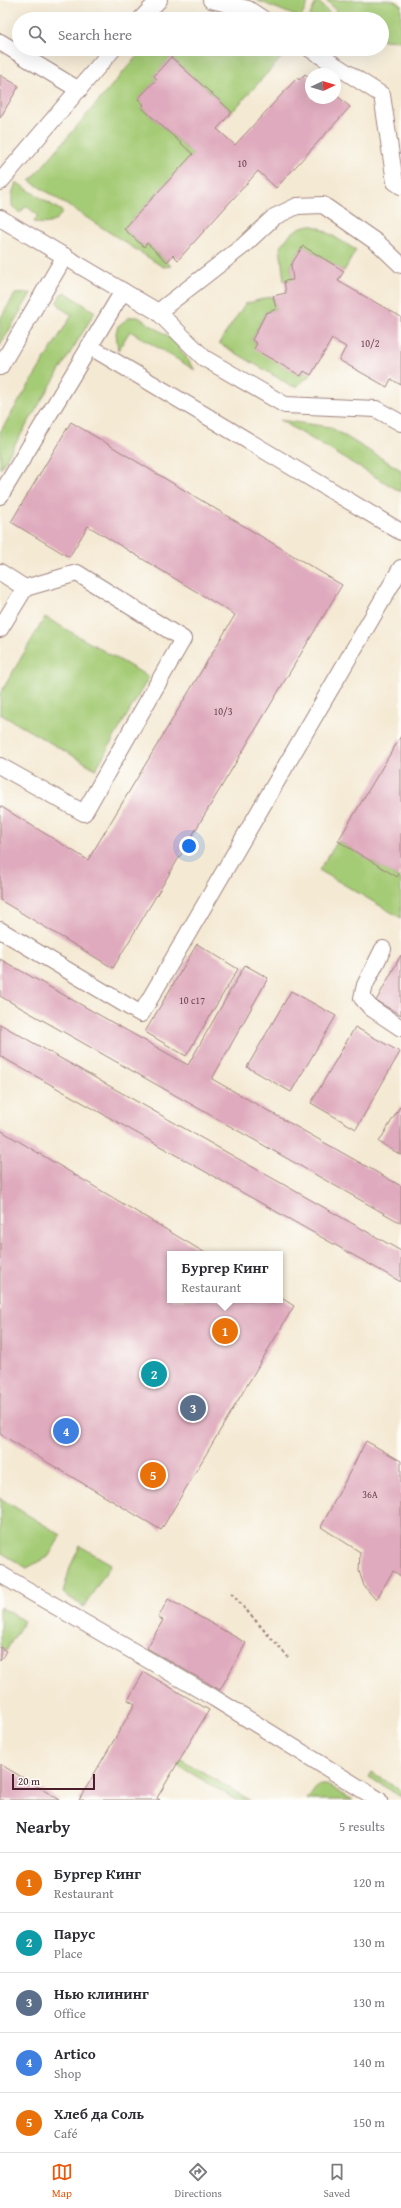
<!DOCTYPE html>
<meta charset="utf-8">
<style>
:root{--surface:#fff;--page:#f2f2f3;--text:#2b2b33;--muted:#7c7c81;--line:#e1e1e2;--accent:#ea580c}
body{margin:0;font-family:"Gentium Book Plus",serif;background:var(--page);color:var(--text)}
.compass{position:absolute;left:305px;top:68px;width:36px;height:36px;border-radius:50%;background:var(--surface);box-shadow:0 4px 16px #0002;rotate:86deg}
.scale{position:absolute;left:12px;bottom:10px;width:83px;box-sizing:border-box;padding-left:4px;border:2px solid #4a1f2b;border-top:0;font-size:11px;line-height:14px;white-space:nowrap;color:#4a1f2b;-webkit-text-stroke:3px #fdfcf7;paint-order:stroke}
.you{position:absolute;left:189px;top:846px;width:14px;height:14px;margin:-10px;border:3px solid #fff;border-radius:50%;background:#1a73e8;box-shadow:0 0 0 6px #1a73e833}
.badge{display:grid;place-items:center;width:26px;height:26px;border-radius:50%;background:var(--accent);color:#fff;font-size:13px;font-weight:700}
.pin{position:absolute;translate:-50% -50%;border:2px solid #fff;box-shadow:0 1px 4px #0006}
.popup{position:absolute;left:167px;top:1251px;width:116px;height:52px;box-sizing:border-box;display:grid;place-content:center;border-radius:0px;background:var(--surface);filter:drop-shadow(0 1px 3px #0005);font-size:13px;white-space:nowrap;color:var(--muted)}
.popup b{font-size:15px;color:var(--text)}
.popup::after{content:'';position:absolute;left:50%;top:100%;margin-left:-8px;border:8px solid transparent;border-top-color:var(--surface)}
.list{margin:0;padding:0;list-style:none}
h2{display:flex;justify-content:space-between;align-items:center;height:52px;margin:0;padding:0 16px;font-size:17px}
h2 small{font-size:13px;font-weight:400;color:var(--muted)}
.list li{display:grid;grid-template-columns:26px 1fr auto;gap:12px;align-items:center;box-sizing:border-box;height:60px;padding:0 16px;border-top:1px solid var(--line)}
.list b{display:block;font-size:15px;white-space:nowrap}
.list p{margin:0;font-size:13px;white-space:nowrap;color:var(--muted)}
.list em{font-size:13px;font-style:normal;color:var(--muted)}
.icon{flex:none;width:22px;height:22px;fill:none;stroke:currentColor;stroke-width:2;stroke-linecap:round;stroke-linejoin:round}
.map{position:relative;flex:none;width:401px;height:1800px;overflow:hidden}
.search{position:absolute;background:var(--surface);box-shadow:0 4px 16px #0002;left:12px;right:12px;top:12px;height:44px;display:flex;align-items:center;gap:10px;box-sizing:border-box;padding:0 14px;border-radius:22px;color:var(--muted);font-size:15px}
.sheet{height:352px;background:var(--surface)}
nav{display:flex;justify-content:space-around;align-items:center;box-sizing:border-box;height:56px;border-top:1px solid var(--line);background:var(--surface);font-size:11px;color:var(--muted)}
nav a{display:grid;justify-items:center;gap:2px}
nav .on{color:var(--accent)}
.map>svg:first-child{display:block}
.green{fill:#a4cb75;stroke:#777550}
.building{fill:#dfaabd}
.lines{fill:none;stroke-linecap:round;stroke-linejoin:round}
.lane-casing{stroke:#9f847f;stroke-width:18}
.path{stroke:#9f847f;stroke-width:2.5;stroke-dasharray:3 3;stroke-linecap:butt}
.lane{stroke:#fff;stroke-width:16}
.labels{text-anchor:middle;stroke-width:3;stroke-linejoin:round;paint-order:stroke}
.number-label{font-size:10px;fill:#6f4250}
</style>
<div class="map">
<svg width="401" height="1800" viewBox="0 0 401 1800">
<rect width="100%" height="100%" fill="#fdfcf7"/>
<filter id="ink" filterUnits="userSpaceOnUse"><feTurbulence type="fractalNoise" baseFrequency=".025" numOctaves="2"/><feDisplacementMap in="SourceGraphic" scale="8" xChannelSelector="R" yChannelSelector="G"/><feConvolveMatrix kernelMatrix="1 2 1 2 8 2 1 2 1" color-interpolation-filters="sRGB"/></filter>
<filter id="wash" filterUnits="userSpaceOnUse"><feTurbulence type="fractalNoise" baseFrequency=".012" numOctaves="4" result="noise"/><feDisplacementMap in="SourceGraphic" scale="16" xChannelSelector="R" yChannelSelector="G"/><feGaussianBlur stdDeviation="0.9" result="paint"/><feColorMatrix in="noise" values="0 0 0 0 0 0 0 0 0 0 0 0 0 0 0 0 0 1.4 0 .05"/><feComposite in="paint" operator="in"/></filter>
<g filter="url(#wash)">
<rect width="100%" height="100%" fill="#f4e9d3"/>
<g class="green">
<polygon points="256,0 309,0 301,18"/>
<polygon points="317,0 335,19 308,19"/>
<polygon points="326,0 393,0 401,5 401,41 382,40 382,19 344,19"/>
<polygon points="143,49 274,49 282,57 232,112 171,57 154,76 157,79 138,99 144,105 142,108 193,154 124,229 144,247 147,243 171,266 163,267 30,181"/>
<path d="M16 182 63 212C54 223 48 226 34 222L38 215 26 206 20 213 12 206V195Z"/>
<path d="M310 225 320 228 356 250 344 271 303 246 291 265 293 280 284 281 280 247C289 235 295 227 310 225Z"/>
<polygon points="65,292 95,312 0,469 0,432 72,315 61,308 57,302 61,294"/>
<polygon points="31,293 0,346 0,319 15,294"/>
<polygon points="273,296 276,309 265,313 252,340 301,376 304,371 311,375 296,387 290,385 219,343 245,304"/>
<polygon points="130,317 138,317 173,339 195,370 130,331 118,350 116,333 118,326"/>
<polygon points="280,420 330,427 401,470 401,492"/>
<polygon points="45,617 149,677 96,769 0,714 0,694"/>
<polygon points="338,841 401,879 401,918 319,870"/>
<polygon points="0,1498 61,1535 49,1556 27,1568 0,1552"/>
<polygon points="80,1546 111,1564 84,1607 63,1593 70,1567"/>
<polygon points="0,1607 24,1621 6,1651 0,1647"/>
<polygon points="181,1759 250,1800 237,1800 177,1765"/>
<polygon points="372,1772 401,1791 401,1797 369,1777"/>
<polygon points="318,1785 327,1785 353,1800 307,1800"/>
</g>
<g id="blocks">
<g class="building">
<polygon points="171,57 232,112 217,129 235,145 297,78 299,80 305,74 311,79 311,98 335,98 335,94 350,107 276,188 258,171 178,260 173,255 167,262 147,243 144,247 124,229 193,154 141,107 144,105 138,99 157,79 154,76"/>
<polygon points="0,75 19,86 0,118"/>
<polygon points="303,246 344,271 338,281 401,317 401,385 391,379 387,387 339,360 346,347 332,339 311,375 304,371 301,376 254,349 257,343 252,340 266,313 276,309 273,296 286,293 284,281 293,280 291,265"/>
<polygon points="71,422 342,585 113,968 0,900 0,806 88,860 235,615 88,526 69,557 11,522"/>
<polygon points="401,736 401,870 397,877 338,841"/>
<polygon points="197,944 238,969 186,1056 145,1032"/>
<polygon points="401,955 401,1015 376,1001"/>
<polygon points="0,959 188,1065 245,965 268,978 212,1079 401,1186 401,1223 0,996"/>
<polygon points="291,991 336,1016 291,1092 247,1067"/>
<polygon points="0,1024 401,1251 401,1282 0,1056"/>
<polygon points="355,1027 400,1052 356,1129 311,1103"/>
<polygon points="401,1105 401,1155 379,1142"/>
<polygon points="0,1130 207,1254 170,1254 170,1300 280,1300 280,1297 294,1306 161,1530 0,1434"/>
<polygon points="366,1441 401,1461 401,1576 393,1571 376,1600 364,1586 359,1571 360,1552 321,1527"/>
<polygon points="168,1599 246,1643 220,1690 147,1648 163,1620 158,1618"/>
<polygon points="0,1647 6,1651 0,1661"/>
<polygon points="144,1672 209,1710 157,1798 160,1800 79,1800 135,1704 128,1700"/>
<polygon points="0,1764 60,1800 0,1800"/>
</g>
</g>
</g>
<g filter="url(#ink)">
<use href="#blocks" fill-opacity="0" stroke="#9f847f" stroke-width="1"/>
<g class="lines">
<defs>
<g id="lane">
<polyline points="211,0 248,9 263,19"/>
<polyline points="141,19 159,0"/>
<polyline points="0,42 79,90"/>
<polyline points="310,49 382,95 395,182 401,186"/>
<polyline points="0,182 113,49"/>
<polyline points="0,218 158,312 204,358 285,405 376,409 401,423"/>
<polyline points="158,312 243,246 274,217 297,206 323,205 379,244 401,265"/>
<polyline points="89,346 401,532"/>
<polyline points="0,367 65,256"/>
<polyline points="0,496 123,291"/>
<polyline points="0,572 25,588 77,573 183,639 84,813 0,766"/>
<polyline points="0,629 25,588"/>
<polyline points="0,930 141,1014 401,568"/>
<polyline points="383,949 365,985 362,998 371,1008 401,1028"/>
<polyline points="0,1574 214,1698 379,1800"/>
</g>
</defs>
<use href="#lane" class="lane-casing"/>
<polyline class="path" points="231,1593 288,1657"/>
<use href="#lane" class="lane"/>
</g>
</g>
<g class="labels">
<g class="number-label">
<text x="242" y="167">10</text>
<text x="370" y="347">10/2</text>
<text x="223" y="715">10/3</text>
<text x="192" y="1004">10 с17</text>
<text x="370" y="1498">36А</text>
</g>
</g>
</svg>
<svg class="compass" viewBox="-18 -18 36 36"><path d="M0-13l5 13h-10z" fill="#e53935"/><path d="M0 13l5-13h-10z" fill="#7c7c81"/></svg>
<div class="scale">20 m</div>
<div class="you"></div>
<div class="pin badge" style="left:225px;top:1331px;background:#e8710a">1</div>
<div class="popup"><b>Бургер Кинг</b>Restaurant</div>
<div class="pin badge" style="left:154px;top:1374px;background:#0f9aa8">2</div>
<div class="pin badge" style="left:193px;top:1408px;background:#5c6f8a">3</div>
<div class="pin badge" style="left:66px;top:1431px;background:#3f7fe0">4</div>
<div class="pin badge" style="left:153px;top:1475px;background:#e8710a">5</div>
<div class="search"><svg class="icon" aria-label="search" viewBox="0 0 24 24"><circle cx="10" cy="10" r="6"/><path d="M15 15l6 6"/></svg>Search here</div>
</div>
<section class="sheet">
<h2>Nearby<small>5 results</small></h2>
<ul class="list">
<li><span class="badge" style="background:#e8710a">1</span><div><b>Бургер Кинг</b><p>Restaurant</p></div><em>120 m</em></li>
<li><span class="badge" style="background:#0f9aa8">2</span><div><b>Парус</b><p>Place</p></div><em>130 m</em></li>
<li><span class="badge" style="background:#5c6f8a">3</span><div><b>Нью клининг</b><p>Office</p></div><em>130 m</em></li>
<li><span class="badge" style="background:#3f7fe0">4</span><div><b>Artico</b><p>Shop</p></div><em>140 m</em></li>
<li><span class="badge" style="background:#e8710a">5</span><div><b>Хлеб да Соль</b><p>Café</p></div><em>150 m</em></li>
</ul>
</section>
<nav>
<a class="on"><svg class="icon" aria-label="map" viewBox="0 0 24 24"><path d="M3 6l6-2 6 2 6-2v14l-6 2-6-2-6 2zM9 4v14M15 6v14"/></svg>Map</a>
<a><svg class="icon" aria-label="directions" viewBox="0 0 24 24"><path d="M12 3l9 9-9 9-9-9zM9 14v-3h6M13 9l2 2-2 2"/></svg>Directions</a>
<a><svg class="icon" aria-label="saved" viewBox="0 0 24 24"><path d="M7 4h10v16l-5-4-5 4z"/></svg>Saved</a>
</nav>
